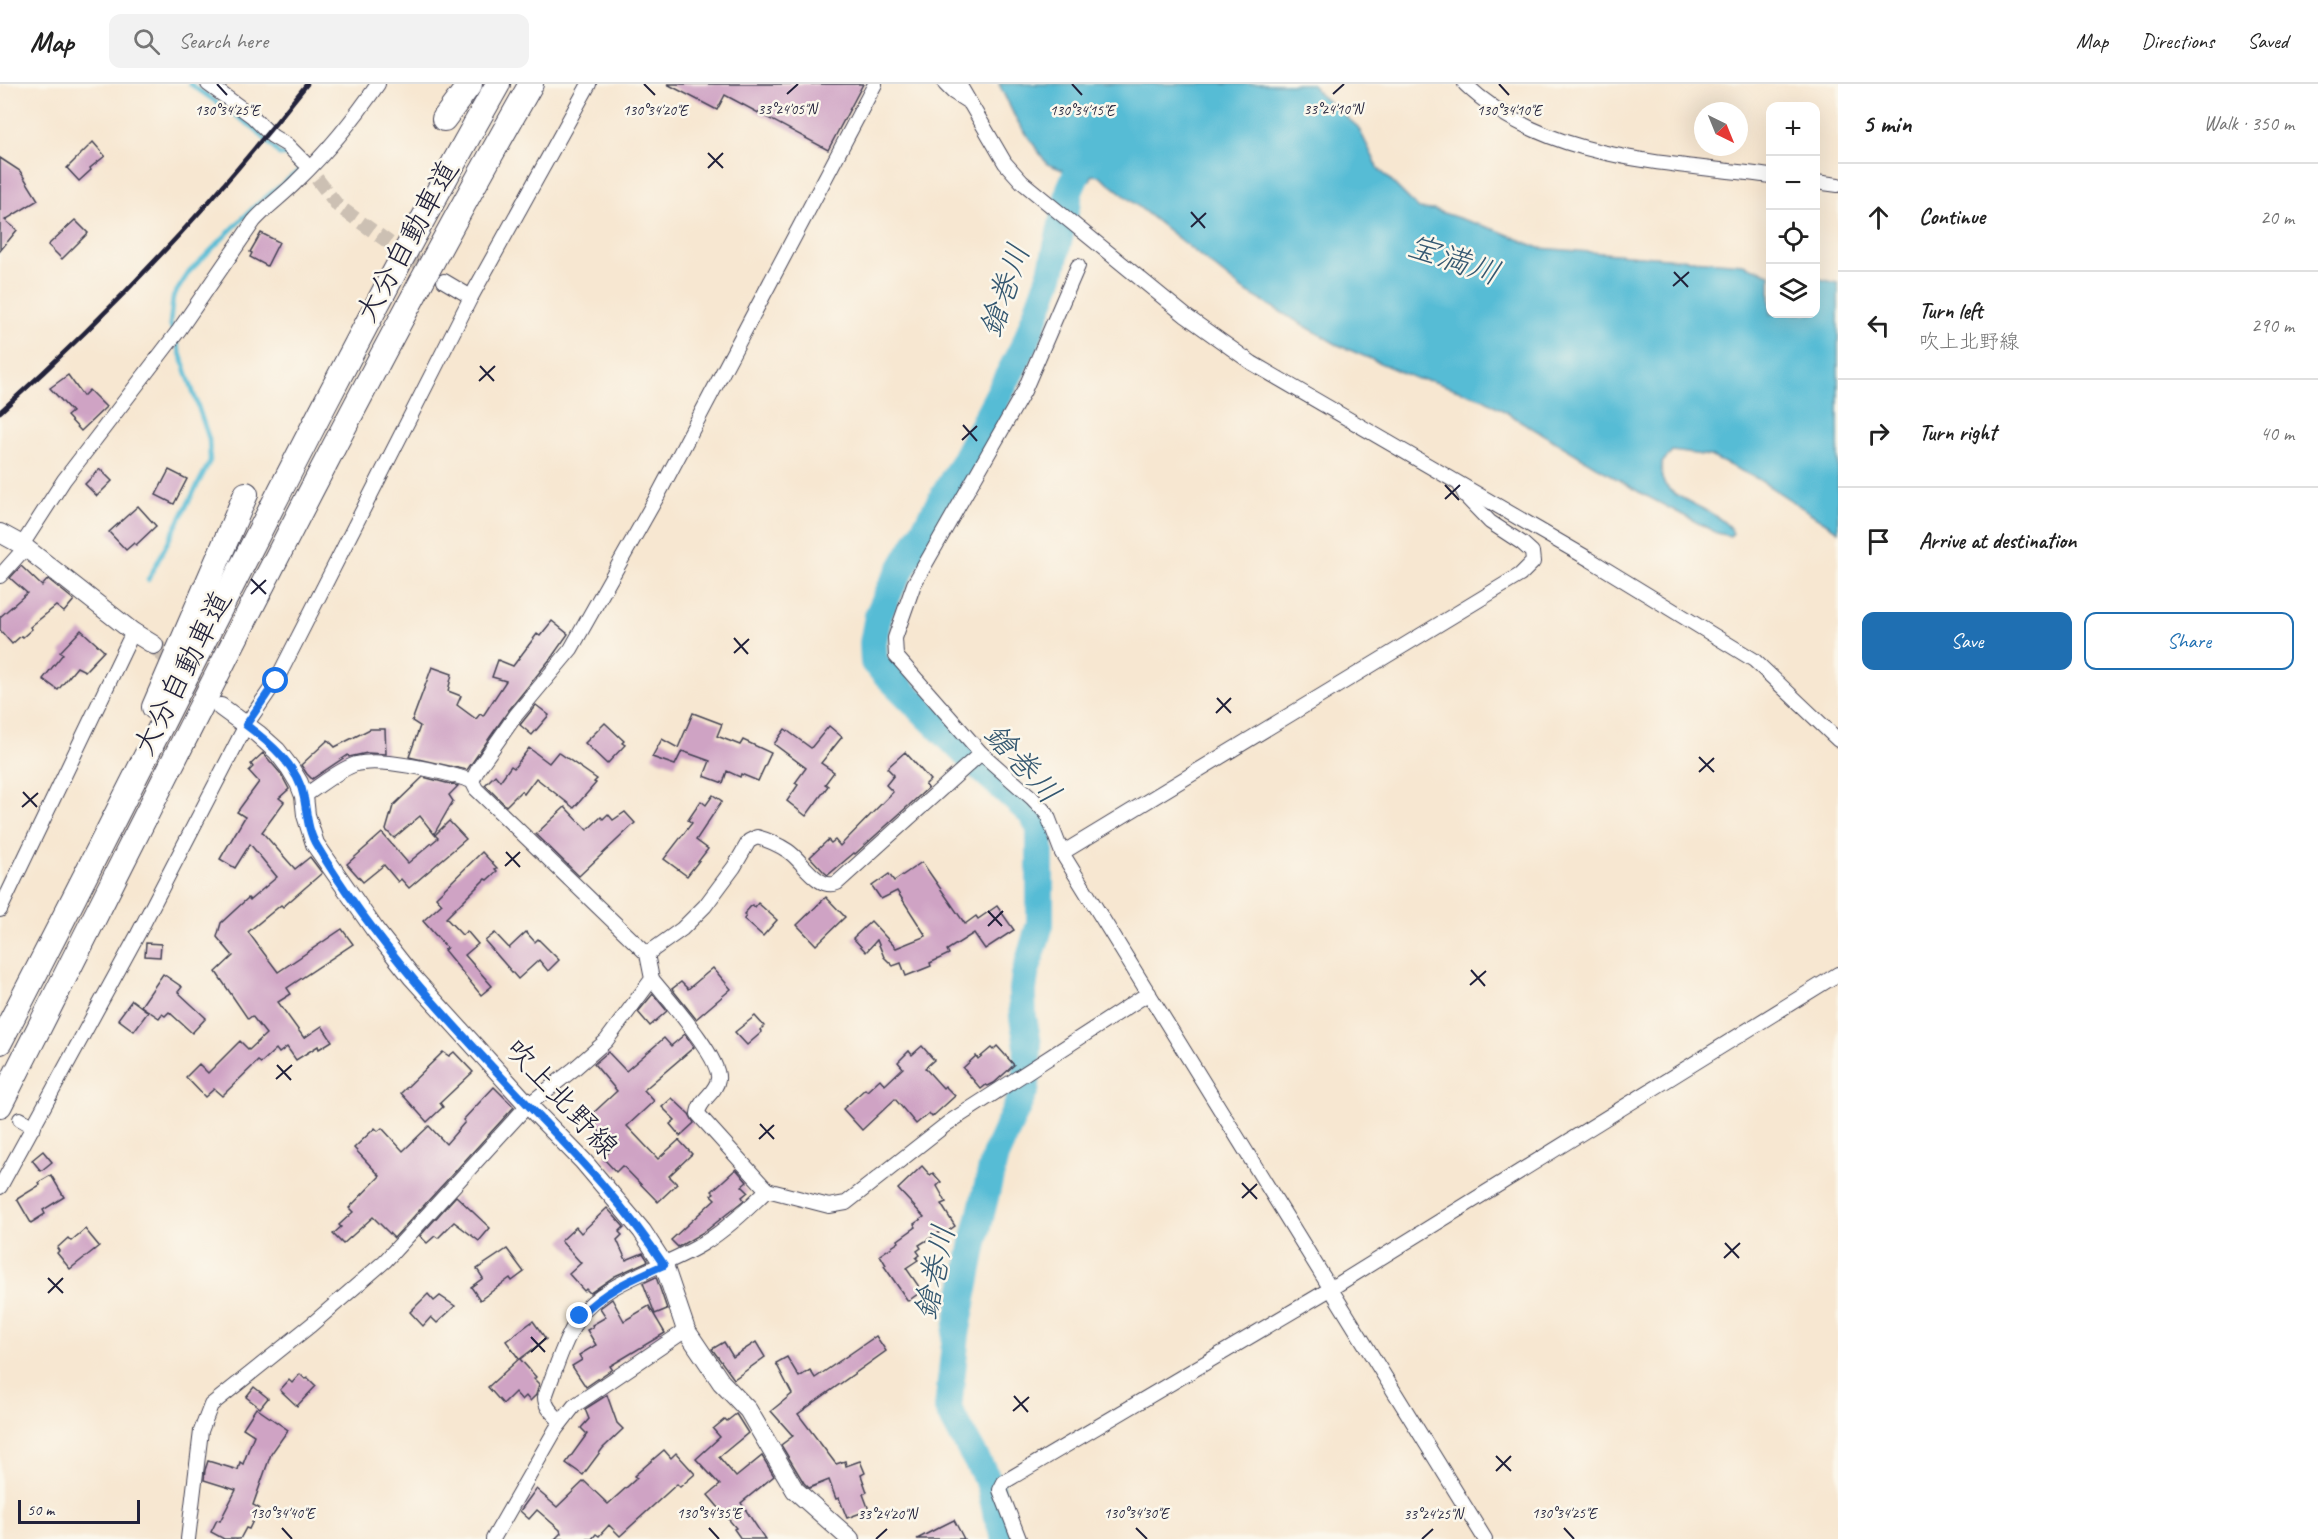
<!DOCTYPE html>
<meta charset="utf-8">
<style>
:root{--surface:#fff;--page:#f2f2f2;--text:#222;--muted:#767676;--line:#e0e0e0;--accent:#1f6fb2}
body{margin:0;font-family:Caveat,"Klee One",sans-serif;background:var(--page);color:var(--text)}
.controls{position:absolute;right:18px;top:18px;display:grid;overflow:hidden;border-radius:12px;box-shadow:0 6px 24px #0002}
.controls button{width:54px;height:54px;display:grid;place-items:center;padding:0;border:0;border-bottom:2px solid var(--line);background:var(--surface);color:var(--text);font:30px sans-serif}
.compass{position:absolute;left:1694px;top:18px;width:54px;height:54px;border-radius:50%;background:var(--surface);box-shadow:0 6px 24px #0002;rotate:137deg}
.scale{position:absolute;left:18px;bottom:15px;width:122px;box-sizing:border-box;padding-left:6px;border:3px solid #22223b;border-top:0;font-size:16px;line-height:21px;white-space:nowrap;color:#22223b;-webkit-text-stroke:4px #fbf7ec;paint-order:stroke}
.stop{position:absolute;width:18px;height:18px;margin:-14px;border:4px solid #1a73e8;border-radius:50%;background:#fff}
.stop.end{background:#1a73e8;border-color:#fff;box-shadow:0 2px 6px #0008}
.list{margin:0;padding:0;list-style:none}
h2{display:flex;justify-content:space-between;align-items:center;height:78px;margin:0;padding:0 24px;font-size:26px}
h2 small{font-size:20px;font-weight:400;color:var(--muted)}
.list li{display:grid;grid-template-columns:39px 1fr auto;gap:18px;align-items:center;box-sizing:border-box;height:108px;padding:0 24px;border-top:2px solid var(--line)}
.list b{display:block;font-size:22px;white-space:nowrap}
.list p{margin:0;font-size:20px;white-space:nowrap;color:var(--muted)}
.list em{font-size:20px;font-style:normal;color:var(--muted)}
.actions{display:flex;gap:12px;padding:18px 24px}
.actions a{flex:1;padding:14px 0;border:2px solid var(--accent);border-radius:12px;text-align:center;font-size:21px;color:var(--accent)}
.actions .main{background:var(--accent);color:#fff}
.icon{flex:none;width:33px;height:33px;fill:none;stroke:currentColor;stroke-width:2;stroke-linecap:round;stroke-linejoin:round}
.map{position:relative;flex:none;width:1838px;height:1455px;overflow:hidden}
header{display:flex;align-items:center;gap:36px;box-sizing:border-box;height:84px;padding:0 30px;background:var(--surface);border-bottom:2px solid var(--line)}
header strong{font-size:28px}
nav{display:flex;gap:33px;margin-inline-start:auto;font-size:21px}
.search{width:420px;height:54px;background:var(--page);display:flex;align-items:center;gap:15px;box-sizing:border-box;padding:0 21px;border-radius:12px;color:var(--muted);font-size:22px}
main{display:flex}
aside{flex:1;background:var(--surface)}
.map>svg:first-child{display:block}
.water{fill:#57bcd5;stroke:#3c6f88;stroke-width:1.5}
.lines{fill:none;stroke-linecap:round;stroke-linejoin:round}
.stream{stroke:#57bcd5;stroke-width:4.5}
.river{stroke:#57bcd5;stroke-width:28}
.building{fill:#cfa3c4}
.street-tunnel{stroke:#ccc0b3;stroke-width:14;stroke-dasharray:14 7;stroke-linecap:butt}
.secondary-tunnel{stroke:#ccc0b3;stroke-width:18;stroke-dasharray:18 9;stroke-linecap:butt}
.street-casing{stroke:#424052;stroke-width:16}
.secondary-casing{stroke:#424052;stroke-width:20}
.highway-casing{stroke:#424052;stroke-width:26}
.street{stroke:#fff;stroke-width:14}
.secondary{stroke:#fff;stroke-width:18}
.highway{stroke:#fff;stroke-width:24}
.rail{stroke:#22223b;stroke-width:4.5}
.route{stroke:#1a73e8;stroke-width:8}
.ticks{fill:none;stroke:#22223b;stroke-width:2}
.labels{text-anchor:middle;stroke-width:5;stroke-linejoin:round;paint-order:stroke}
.street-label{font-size:30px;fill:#22223b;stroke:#fbf7ec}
.water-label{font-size:32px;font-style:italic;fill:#355871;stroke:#fbf7ec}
.ticks-label{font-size:15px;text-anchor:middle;fill:#22223b;stroke:#fbf7ec;stroke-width:5;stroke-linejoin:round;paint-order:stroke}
</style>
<header>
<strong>Map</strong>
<div class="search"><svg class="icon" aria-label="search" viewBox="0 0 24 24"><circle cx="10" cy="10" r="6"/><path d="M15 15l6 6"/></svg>Search here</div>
<nav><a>Map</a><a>Directions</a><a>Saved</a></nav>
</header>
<main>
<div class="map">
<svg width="1838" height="1455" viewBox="0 0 1838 1455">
<rect width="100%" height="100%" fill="#fbf7ec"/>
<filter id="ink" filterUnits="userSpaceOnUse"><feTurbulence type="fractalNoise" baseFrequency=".0167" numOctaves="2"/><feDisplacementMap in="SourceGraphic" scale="12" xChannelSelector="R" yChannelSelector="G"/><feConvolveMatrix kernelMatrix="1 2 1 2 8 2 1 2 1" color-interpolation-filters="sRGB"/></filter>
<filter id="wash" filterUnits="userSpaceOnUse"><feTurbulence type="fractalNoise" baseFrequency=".008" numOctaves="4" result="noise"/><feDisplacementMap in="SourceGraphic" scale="24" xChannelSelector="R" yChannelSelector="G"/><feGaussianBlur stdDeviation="1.35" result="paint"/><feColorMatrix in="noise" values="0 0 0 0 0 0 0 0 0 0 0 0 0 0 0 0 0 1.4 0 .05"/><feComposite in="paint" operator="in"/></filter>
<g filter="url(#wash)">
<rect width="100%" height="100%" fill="#f7e7d1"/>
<path class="water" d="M999 0H1312L1319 10 1358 43 1379 85 1419 125 1434 126 1499 147 1539 164 1743 180 1770 190V230H1816V194L1838 199V447L1758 395 1710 372 1672 367 1662 379C1662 384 1661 390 1662 394 1667 417 1719 423 1733 449L1730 452 1717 449 1639 408 1484 315 1432 297 1417 295 1336 260 1243 206 1100 92 1092 91 1090 97 1047 80 1016 35Z"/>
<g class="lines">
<polyline class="stream" points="148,496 210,377 209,355 170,239 173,213 189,188 255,122 301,85 288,71 280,71 255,45 190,0"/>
<polyline class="river" points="1006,1455 997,1433 990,1400 948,1325 956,1250 974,1158 995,1072 1026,1003 1028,961 1023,933 1022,913 1025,891 1040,840 1040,744 1032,730 973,677 874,578 873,559 878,532 892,501 964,377 1026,258 1051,189 1070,105 1092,55"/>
</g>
<g id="blocks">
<g class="building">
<polygon points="667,0 863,0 828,66 725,11 717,26"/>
<polygon points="93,58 105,72 90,84 91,86 79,97 67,84"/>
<polygon points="0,74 20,87 38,116 5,136 17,146 0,167"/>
<polygon points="75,136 88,149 62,175 48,161"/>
<polygon points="261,149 279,158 267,182 250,173 252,169 250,168"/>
<polygon points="68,291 83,312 89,306 106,323 81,347 67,332 72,328 50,304"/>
<polygon points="100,385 112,397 97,412 85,400"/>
<polygon points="169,386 187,395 174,420 156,411"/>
<polygon points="138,422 156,442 136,461 134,459 126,466 109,448"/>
<polygon points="21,482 42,502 48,495 74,516 64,528 56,522 30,543 32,545 23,553 21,552 12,560 0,546 0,533 27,509 10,494"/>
<polygon points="552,537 568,550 551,574 509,626 467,686 409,673 420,642 412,637 432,583 452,590 448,607 461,612 457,621 476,635 480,630 483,632 506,597 492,593 498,576 513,582 537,550 540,552"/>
<polygon points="81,546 104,567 85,587 77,583 58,606 43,595 63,570 60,568"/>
<polygon points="536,621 549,631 532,651 520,641"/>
<polygon points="693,629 722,640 717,652 740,661 743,656 771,669 758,697 741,690 740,693 727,687 723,699 704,692 710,677 682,667 675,681 652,673 662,655 678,664"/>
<polygon points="605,639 624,657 622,659 625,661 607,680 585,659"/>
<polygon points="829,642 842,653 821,679 834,688 825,700 828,702 806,732 787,717 798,701 795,699 806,684 774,660 785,645 811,664"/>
<polygon points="370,645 385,645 386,670 367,669 349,673 348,671 312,695 307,690 301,681 328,656 335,663"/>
<polygon points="529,664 549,679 558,668 597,695 594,698 596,699 574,724 536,694 524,710 521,707 506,722 485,701 495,691 500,697 511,682 514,684"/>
<polygon points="905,668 930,696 925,701 928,704 855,770 854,769 828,791 824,788 810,773 828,756 831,759 835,756 840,762 893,708 886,701 894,691 887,684"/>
<polygon points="263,669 281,690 289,705 279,714 284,718 262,748 295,785 310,773 322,789 283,823 281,821 248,848 278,888 342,845 353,860 287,904 291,910 278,918 304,954 322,942 332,957 319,965 318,962 296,976 287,963 279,969 276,965 261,979 258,977 222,1012 214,1005 205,1013 186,993 199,980 208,989 240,957 249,966 266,950 252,932 248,935 216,888 233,872 217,853 221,839 248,814 250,816 277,793 250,760 235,784 220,775 245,733 237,728 259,698 249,687 253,683 251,680"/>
<polygon points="423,693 458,702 449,711 453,717 434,750 420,732 394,754 386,746 393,722"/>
<polygon points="713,711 722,717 696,756 708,765 687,792 664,775 692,739 688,736 701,717 706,721"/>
<polygon points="565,723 587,746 601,733 603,735 608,730 613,736 625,728 635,739 579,792 536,750"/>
<polygon points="449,737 466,755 409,804 401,795 398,798 384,781 363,798 347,780 382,749 408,779 438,754 435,751"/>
<polygon points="482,768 497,784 495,785 497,787 487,796 485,795 446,834 462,851 467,847 478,860 465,871 492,902 481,911 444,866 447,864 423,837 442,820 436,813"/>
<polygon points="922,778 965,840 976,832 978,835 997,822 1014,846 985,865 974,849 947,866 949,870 930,879 931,882 906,892 901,879 893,882 884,873 877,856 866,868 853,854 871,837 896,864 926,852 897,807 881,815 872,802 889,790 894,797"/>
<polygon points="826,813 845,833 816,861 797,841"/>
<polygon points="758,819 777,836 763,852 744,835 746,832 744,830 752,821 755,823"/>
<polygon points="526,848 535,858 538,855 559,876 548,887 539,876 518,895 485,857 495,849 509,864"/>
<polygon points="146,859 161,860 160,873 145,872"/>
<polygon points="713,884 731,905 696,935 672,905 681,898 688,905"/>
<polygon points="163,890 182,903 178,908 206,934 192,949 169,928 165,932 162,930 159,934 141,922"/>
<polygon points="653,910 667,927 650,942 638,928"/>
<polygon points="132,916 148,928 134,947 118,935"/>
<polygon points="755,932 764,942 760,946 762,948 747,961 735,948"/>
<polygon points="685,950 694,963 644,1006 654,1017 627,1042 658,1075 679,1056 692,1070 669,1092 677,1100 658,1118 625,1084 622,1082 616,1088 603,1074 614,1063 595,1043 597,1040 590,1032 617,1007 594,980 608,968 626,987 664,954 671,962"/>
<polygon points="922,962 934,976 925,984 943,1004 945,1002 955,1012 932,1033 929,1029 916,1040 895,1015 862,1046 843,1025 865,1005 867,1007 880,995 885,1001 903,984 898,978 909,967 912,971"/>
<polygon points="997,962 1014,981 994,999 988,1002 986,1001 981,1005 963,984 976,972 978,975 991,964 993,966"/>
<polygon points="443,968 449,972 454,968 473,988 440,1019 443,1023 427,1038 401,1009"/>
<polygon points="494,1003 514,1023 394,1154 373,1133 343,1160 333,1150 341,1143 339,1141 353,1128 349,1124 380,1092 354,1064 375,1044 378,1047 382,1044 403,1067 429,1042 446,1060 465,1038 463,1036"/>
<polygon points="672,1014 689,1030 694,1039 680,1052 670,1040 675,1036 662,1023"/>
<polygon points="43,1067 52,1078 41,1087 32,1076"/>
<polygon points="922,1082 930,1091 933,1089 941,1098 937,1102 946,1118 941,1120 955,1142 945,1149 943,1146 919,1161 921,1164 917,1167 920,1171 916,1174 918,1176 906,1184 922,1207 908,1217 884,1182 886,1181 880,1171 899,1158 898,1156 916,1143 914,1140 924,1133 898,1105"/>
<polygon points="736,1085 747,1098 742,1102 748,1108 742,1113 744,1116 707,1146 678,1163 671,1156 715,1115 711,1111 714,1109 712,1107"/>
<polygon points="51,1091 64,1113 43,1126 45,1130 31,1139 17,1115 40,1101 39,1098"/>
<polygon points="456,1112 490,1144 479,1157 454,1138 438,1154 435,1152 427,1159 420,1152"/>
<polygon points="607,1124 624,1143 619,1148 622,1151 617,1156 626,1176 643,1169 648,1177 615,1192 590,1209 586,1205 584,1207 569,1190 581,1179 561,1157 576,1143 581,1149"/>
<polygon points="85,1145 99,1162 70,1185 57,1169 59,1167 57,1164 68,1154 71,1157"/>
<polygon points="507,1165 524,1188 512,1197 510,1194 480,1216 471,1203 483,1194 477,1185"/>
<polygon points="656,1193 667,1225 655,1230 643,1199"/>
<polygon points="428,1210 434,1217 440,1212 455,1222 437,1239 431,1233 423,1242 410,1228"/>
<polygon points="612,1215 624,1237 649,1222 665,1249 610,1282 612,1285 586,1303 572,1282 582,1276 579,1271 596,1261 587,1246 593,1243 592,1241 606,1233 600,1224"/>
<polygon points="533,1237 546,1255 520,1275 536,1293 534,1295 539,1300 536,1311 530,1317 526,1312 522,1316 515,1308 503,1320 488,1303 519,1275 506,1257"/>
<polygon points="876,1252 886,1267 798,1330 836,1380 845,1377 846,1382 860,1377 865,1389 861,1391 867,1408 863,1410 869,1426 847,1434 839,1414 836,1415 829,1396 809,1404 804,1399 781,1361 793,1352 771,1327 792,1310 776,1279 787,1273 799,1293 810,1286 815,1294"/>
<polygon points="724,1258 733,1273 756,1258 765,1273 734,1295 712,1265"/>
<polygon points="300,1290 305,1295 307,1293 316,1302 297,1322 280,1306 289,1296 292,1299"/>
<polygon points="254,1303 268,1314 260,1324 246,1313"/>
<polygon points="607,1311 617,1339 623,1345 603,1364 583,1391 566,1379 587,1350 581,1344 589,1335 585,1325"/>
<polygon points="256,1324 288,1346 271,1370 253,1421 259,1424 249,1445 246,1444 240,1455 224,1455 211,1448 217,1436 220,1437 236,1406 204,1396 205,1386 208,1377 238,1386 240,1378 243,1380 254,1351 243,1344"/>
<polygon points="736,1330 748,1349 719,1373 736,1393 762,1372 774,1392 741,1419 765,1455 741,1455 734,1445 736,1444 708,1411 720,1401 696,1375 720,1353 713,1345 725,1335 727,1337"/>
<polygon points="664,1366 671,1374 676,1369 695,1390 680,1403 677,1400 620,1452 609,1441 599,1452 596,1450 592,1455 555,1455 561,1449 560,1446 537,1426 529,1435 520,1427 536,1405 557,1423 584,1397 608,1420 637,1394 634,1392"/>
<polygon points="954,1436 964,1455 917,1455 940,1443"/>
</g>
</g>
</g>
<g filter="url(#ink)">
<use href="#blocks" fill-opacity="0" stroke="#424052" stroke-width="1.5"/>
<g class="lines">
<polyline class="street-tunnel" points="304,78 338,122 433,190"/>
<polyline class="secondary-tunnel" points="154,561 216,619"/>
<defs>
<g id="street">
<polyline points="208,0 252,32 272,52 287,61 304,78"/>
<polyline points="945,0 953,8 967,17"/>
<polyline points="959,0 1005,79 1022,98 1186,232 1252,279 1589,475 1754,576 1838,656"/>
<path d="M1465 0C1545 77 1666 78 1770 92"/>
<polyline points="1816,98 1838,101"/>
<polyline points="1078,182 1024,307 914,500 895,554 896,572 981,669 1032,714 1047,730 1062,769 1485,1455"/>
<polyline points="444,197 471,213"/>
<path d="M22 461 64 396 179 246 254 137C267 122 284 111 298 96 328 67 354 35 378 0"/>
<polyline points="0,492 25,464"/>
<path d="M304 712C320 702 338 686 356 680 383 673 445 688 472 697"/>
<polyline points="1062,769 1520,491 1533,478 1532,468 1522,459 1490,438 1466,413 1460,401"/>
<polyline points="0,826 133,548"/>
<path d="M647 870 682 845 705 822 734 783 749 757 757 753C768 756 779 761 788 767 802 776 818 807 837 799L981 669"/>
<path d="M652 895C667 914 721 974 718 995 716 1010 699 1015 698 1030L767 1106"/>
<polyline points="20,1035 34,1043"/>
<polyline points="0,1103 138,850 246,641 276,597 471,213 589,0"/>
<path d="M561 1338C554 1330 545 1324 545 1313 555 1286 564 1257 579 1233 602 1198 669 1182 704 1159 727 1145 748 1125 767 1106L829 1122 846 1119 948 1039 1149 909"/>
<polyline points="188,1455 201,1347 211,1321 311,1241 385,1177 528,1021 574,985 606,957 652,895 647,870 476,705 472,697 478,685 516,631 571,565 658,411 875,0"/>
<polyline points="493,1455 556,1345 574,1322 686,1246"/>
<polyline points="1019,1455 1000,1406 1004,1398 1332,1204 1838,890"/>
</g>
<g id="secondary">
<polyline points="0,449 22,461 133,548 154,561"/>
<polyline points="221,623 258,650 277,667 290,684 299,699 304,712 306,731 315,760 375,846 412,893 528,1021 583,1077 642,1147 664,1181 686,1246 721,1298 748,1326 795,1406 850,1455"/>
</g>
<g id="highway">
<polyline points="444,35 470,0"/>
<polyline points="154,623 246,410"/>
<path d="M0 958C166 639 320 313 498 0"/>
<path d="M0 1021C174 679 341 333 531 0"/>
</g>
</defs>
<use href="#street" class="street-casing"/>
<use href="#secondary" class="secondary-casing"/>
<use href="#highway" class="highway-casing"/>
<use href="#street" class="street"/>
<use href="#secondary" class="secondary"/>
<use href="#highway" class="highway"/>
<path class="rail" d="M0 328C112 228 214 118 307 0"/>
</g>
</g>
<g class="lines" filter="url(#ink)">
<path class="route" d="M276 597 246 641C269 658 299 683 304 714 307 730 308 748 317 762 374 858 452 941 529 1022 578 1073 626 1122 664 1181 632 1195 604 1207 580 1232"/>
</g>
<path class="ticks" d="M217 0 227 11M644 0 655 11M1072 0 1082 11M1499 0 1509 11M787 10 798 0M1333 10 1344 0M708 69 723 84M708 84 723 69M1191 128 1205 144M1191 143 1206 129M1674 188 1688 203M1673 202 1689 188M480 282 494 297M479 297 495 282M963 341 977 357M962 356 977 342M1445 401 1459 416M1445 415 1460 401M251 495 266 510M251 510 266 496M734 554 748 570M734 569 749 555M1217 614 1231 629M1216 629 1231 614M1699 673 1714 688M1699 688 1714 674M23 708 37 723M22 723 38 709M506 768 520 783M505 782 520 768M988 827 1002 842M988 842 1003 827M1471 886 1485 902M1470 901 1486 887M277 981 291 996M276 995 292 981M760 1040 774 1055M759 1055 774 1041M1242 1099 1257 1115M1242 1114 1257 1100M1725 1159 1739 1174M1724 1174 1740 1159M48 1194 63 1209M48 1209 63 1194M531 1253 545 1268M531 1268 546 1254M1014 1312 1028 1328M1013 1327 1029 1313M1496 1372 1511 1387M1496 1387 1511 1372M282 1444 292 1455M709 1444 719 1455M1136 1444 1147 1455M1564 1444 1574 1455M876 1455 887 1445M1422 1455 1433 1445"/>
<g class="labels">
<g class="street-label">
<text transform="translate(407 157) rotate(-61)" y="10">大分自動車道</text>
<text transform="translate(182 589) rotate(-63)" y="10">大分自動車道</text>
<text transform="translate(562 1014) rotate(47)" y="10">吹上北野線</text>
</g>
<g class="water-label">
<text transform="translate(1454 175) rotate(19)" y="11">宝満川</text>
<text transform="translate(1004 206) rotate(-71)" y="11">鎗巻川</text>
<text transform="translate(1023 679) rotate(48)" y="11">鎗巻川</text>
<text transform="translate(934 1188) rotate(-78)" y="11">鎗巻川</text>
</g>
</g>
<g class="ticks-label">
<text x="787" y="30">33°24'05"N</text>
<text x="1333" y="30">33°24'10"N</text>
<text x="227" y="31">130°34'25"E</text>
<text x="655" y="31">130°34'20"E</text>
<text x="1082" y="31">130°34'15"E</text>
<text x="1509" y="31">130°34'10"E</text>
<text x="282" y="1434">130°34'40"E</text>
<text x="709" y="1434">130°34'35"E</text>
<text x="1136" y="1434">130°34'30"E</text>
<text x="1564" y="1434">130°34'25"E</text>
<text x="887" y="1435">33°24'20"N</text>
<text x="1433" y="1435">33°24'25"N</text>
</g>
</svg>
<div class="controls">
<button>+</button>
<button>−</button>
<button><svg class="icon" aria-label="locate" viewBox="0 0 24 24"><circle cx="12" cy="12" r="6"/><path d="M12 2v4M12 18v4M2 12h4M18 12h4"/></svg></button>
<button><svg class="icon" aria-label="layers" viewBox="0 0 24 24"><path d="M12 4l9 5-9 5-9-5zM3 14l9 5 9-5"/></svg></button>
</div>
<svg class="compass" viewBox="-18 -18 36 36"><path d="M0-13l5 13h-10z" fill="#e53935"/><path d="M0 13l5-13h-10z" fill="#767676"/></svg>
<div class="scale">50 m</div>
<div class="stop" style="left:276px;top:597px"></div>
<div class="stop end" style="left:580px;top:1232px"></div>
</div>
<aside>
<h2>5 min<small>Walk · 350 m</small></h2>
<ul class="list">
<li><svg class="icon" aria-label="ahead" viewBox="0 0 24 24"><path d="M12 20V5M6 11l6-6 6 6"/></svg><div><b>Continue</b></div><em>20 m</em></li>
<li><svg class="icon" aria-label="left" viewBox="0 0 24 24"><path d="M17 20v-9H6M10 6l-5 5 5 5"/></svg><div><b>Turn left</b><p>吹上北野線</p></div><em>290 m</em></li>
<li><svg class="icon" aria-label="right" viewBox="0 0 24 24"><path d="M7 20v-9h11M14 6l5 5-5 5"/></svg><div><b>Turn right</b></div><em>40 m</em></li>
<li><svg class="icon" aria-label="arrive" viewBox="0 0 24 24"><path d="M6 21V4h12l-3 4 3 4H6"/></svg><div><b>Arrive at destination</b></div></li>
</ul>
<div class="actions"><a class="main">Save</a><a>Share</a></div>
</aside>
</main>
